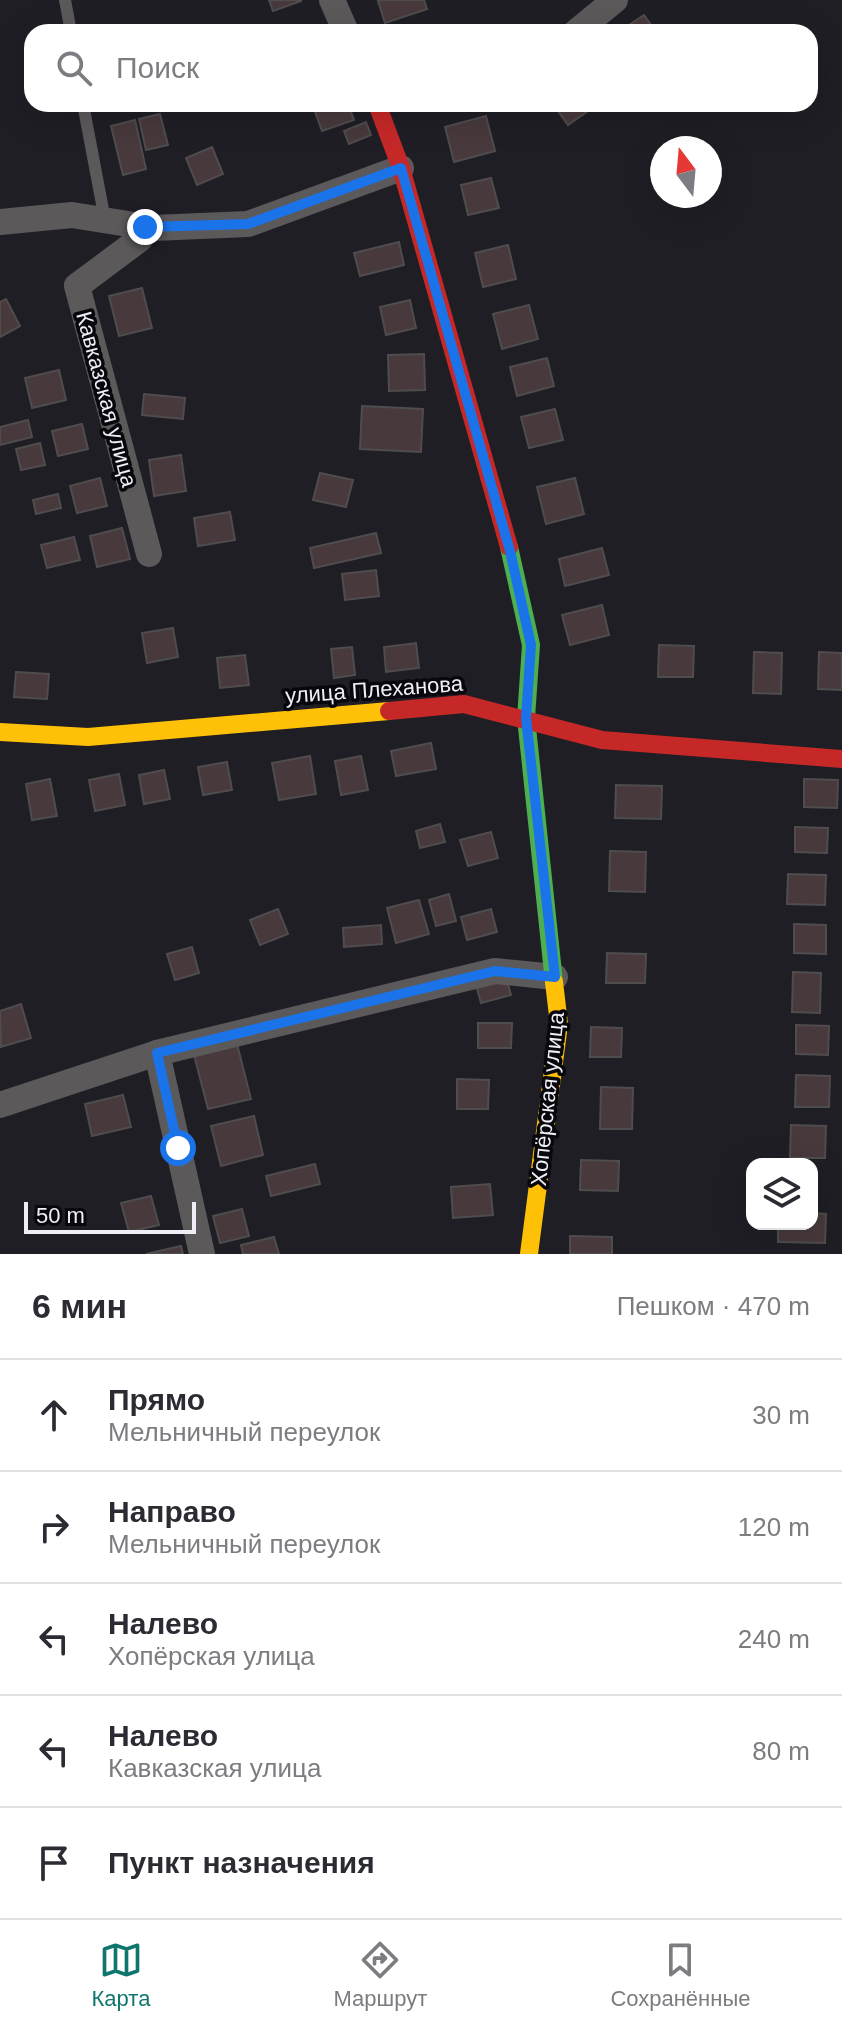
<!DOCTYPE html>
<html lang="ru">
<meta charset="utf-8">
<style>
:root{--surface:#fff;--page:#f7f7f7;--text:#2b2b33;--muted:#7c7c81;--line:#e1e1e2;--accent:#0f766e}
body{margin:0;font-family:Helvetica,sans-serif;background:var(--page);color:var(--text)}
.controls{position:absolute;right:24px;bottom:24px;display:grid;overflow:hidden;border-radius:16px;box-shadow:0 8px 32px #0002}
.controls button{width:72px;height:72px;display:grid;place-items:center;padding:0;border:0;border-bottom:2px solid var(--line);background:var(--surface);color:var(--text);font:40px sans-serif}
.compass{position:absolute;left:650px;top:136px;width:72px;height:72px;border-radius:50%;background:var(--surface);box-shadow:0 8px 32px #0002;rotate:344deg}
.scale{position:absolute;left:24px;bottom:20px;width:172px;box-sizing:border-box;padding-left:8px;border:4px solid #efeef7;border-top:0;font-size:22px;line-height:28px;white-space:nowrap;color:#efeef7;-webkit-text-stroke:6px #08070c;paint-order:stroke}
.stop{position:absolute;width:24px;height:24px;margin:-18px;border:6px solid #1a73e8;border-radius:50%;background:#fff}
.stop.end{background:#1a73e8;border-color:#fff;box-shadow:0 2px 8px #0008}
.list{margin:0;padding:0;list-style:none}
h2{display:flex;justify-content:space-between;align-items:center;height:104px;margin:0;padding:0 32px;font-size:34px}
h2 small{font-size:26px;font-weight:400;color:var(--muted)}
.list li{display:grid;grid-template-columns:52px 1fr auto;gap:24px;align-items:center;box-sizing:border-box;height:112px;padding:0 32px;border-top:2px solid var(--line)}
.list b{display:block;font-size:30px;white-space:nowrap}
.list p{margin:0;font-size:26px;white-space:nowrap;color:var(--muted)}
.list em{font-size:26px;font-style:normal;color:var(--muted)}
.icon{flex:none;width:44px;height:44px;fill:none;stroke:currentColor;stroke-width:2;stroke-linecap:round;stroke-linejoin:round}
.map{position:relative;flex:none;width:842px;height:1254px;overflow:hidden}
.search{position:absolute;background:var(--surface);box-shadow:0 8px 32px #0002;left:24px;right:24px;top:24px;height:88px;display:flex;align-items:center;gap:20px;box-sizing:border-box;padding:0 28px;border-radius:24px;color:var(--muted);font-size:30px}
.sheet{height:664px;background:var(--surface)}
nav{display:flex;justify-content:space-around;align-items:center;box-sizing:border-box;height:112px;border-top:2px solid var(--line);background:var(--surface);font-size:22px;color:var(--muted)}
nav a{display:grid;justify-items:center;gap:4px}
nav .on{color:var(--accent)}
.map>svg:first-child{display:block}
.building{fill:#47393c;stroke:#4f4c4e;stroke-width:2}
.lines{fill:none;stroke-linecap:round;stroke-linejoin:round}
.lane{stroke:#5c595b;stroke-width:12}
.street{stroke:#5c595b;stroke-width:26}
.fast{stroke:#4caf50;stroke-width:18}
.slow{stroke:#ffc107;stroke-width:18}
.jam{stroke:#c62828;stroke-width:18}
.route{stroke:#1a73e8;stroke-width:10}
.labels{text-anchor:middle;stroke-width:7;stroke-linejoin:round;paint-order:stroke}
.street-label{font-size:22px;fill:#efeef7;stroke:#08070c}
</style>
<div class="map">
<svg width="842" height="1254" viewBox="0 0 842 1254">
<rect width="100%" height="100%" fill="#1f1e25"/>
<g class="building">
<polygon points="269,0 301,0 301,1 273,11"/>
<polygon points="381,0 424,0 427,9 385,23 378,1"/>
<polygon points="644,15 656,32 630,32 626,27"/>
<polygon points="319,104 348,104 354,120 322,131 313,106"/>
<polygon points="553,104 583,104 588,111 568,125"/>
<polygon points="160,114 168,145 146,150 139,119"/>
<polygon points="486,116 495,151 454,162 445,127"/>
<polygon points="135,120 146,169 123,175 111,126"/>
<polygon points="366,122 371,135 349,144 344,131"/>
<polygon points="212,147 223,174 197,185 186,158"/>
<polygon points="491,178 499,208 468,215 461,185"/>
<polygon points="399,242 404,265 360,276 354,253"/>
<polygon points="508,245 516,279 483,287 475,253"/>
<polygon points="142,288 152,328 119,336 109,296"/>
<polygon points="6,299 20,326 0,337 0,302"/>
<polygon points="410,300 416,328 386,335 380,307"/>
<polygon points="529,305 538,339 502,349 493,314"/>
<polygon points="424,354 425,390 389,391 388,355"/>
<polygon points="547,358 554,386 517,396 510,367"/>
<polygon points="59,370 66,400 32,408 25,378"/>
<polygon points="144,394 185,398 183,419 142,415"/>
<polygon points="362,406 423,409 421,452 360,449"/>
<polygon points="555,409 563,440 529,448 521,417"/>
<polygon points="28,420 32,437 0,445 0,427"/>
<polygon points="82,424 88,449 58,456 52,431"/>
<polygon points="40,443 45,465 21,470 16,449"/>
<polygon points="181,455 186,491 154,496 149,460"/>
<polygon points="320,473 353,480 346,507 313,500"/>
<polygon points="100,478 107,506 77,513 70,486"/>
<polygon points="575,478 584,514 546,524 537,487"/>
<polygon points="58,494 61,508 36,514 33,500"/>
<polygon points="230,512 235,540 198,546 194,518"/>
<polygon points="122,528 130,559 97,567 90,536"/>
<polygon points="376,533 381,553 314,568 310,548"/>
<polygon points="74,537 80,560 47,568 41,545"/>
<polygon points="602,548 609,575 565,586 559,559"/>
<polygon points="376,570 379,596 345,600 342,574"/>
<polygon points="602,605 609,635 570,645 562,615"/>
<polygon points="173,628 178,657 147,663 142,633"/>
<polygon points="416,643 419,668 386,672 384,647"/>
<polygon points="659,645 694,646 693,677 658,677"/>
<polygon points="352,647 355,675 334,678 331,649"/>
<polygon points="754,652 782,653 781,694 753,693"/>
<polygon points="819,652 842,653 842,690 818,689"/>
<polygon points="245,655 249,685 220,688 217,658"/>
<polygon points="16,672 49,674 47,699 14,697"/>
<polygon points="431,743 436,769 396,776 391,751"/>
<polygon points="310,756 316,794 279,800 272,763"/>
<polygon points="361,756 368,790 341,795 335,761"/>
<polygon points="227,762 232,790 203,795 198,767"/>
<polygon points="164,770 170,799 144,804 139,775"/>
<polygon points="119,774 125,805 95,811 89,780"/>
<polygon points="50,779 57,816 32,820 26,784"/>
<polygon points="804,779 838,780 837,808 804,807"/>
<polygon points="616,785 662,786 661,819 615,818"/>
<polygon points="440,824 445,842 420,848 416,831"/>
<polygon points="795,827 828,828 827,853 795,852"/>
<polygon points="491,832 498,858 468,866 460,840"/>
<polygon points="610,851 646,852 645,892 609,891"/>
<polygon points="788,874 826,875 825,905 787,904"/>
<polygon points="449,894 456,921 436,926 429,900"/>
<polygon points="419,900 429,934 396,943 387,908"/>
<polygon points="278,909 288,934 260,945 250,920"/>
<polygon points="491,909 497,932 467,940 461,917"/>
<polygon points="794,924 826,925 826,954 794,953"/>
<polygon points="381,925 382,944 344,947 343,928"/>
<polygon points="192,947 199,973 175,980 167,954"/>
<polygon points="607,953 646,954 645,983 606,983"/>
<polygon points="793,972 821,973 820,1013 792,1012"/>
<polygon points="506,977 511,995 481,1003 476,985"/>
<polygon points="21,1004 31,1038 1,1047 0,1011"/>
<polygon points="478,1023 512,1023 511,1048 478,1048"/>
<polygon points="796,1025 829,1026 828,1055 796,1054"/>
<polygon points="591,1027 622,1028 621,1057 590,1057"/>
<polygon points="237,1044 251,1099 208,1109 194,1055"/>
<polygon points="796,1075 830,1076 829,1107 795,1107"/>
<polygon points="457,1079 489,1080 488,1109 457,1109"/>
<polygon points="601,1087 633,1088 632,1129 600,1129"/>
<polygon points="123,1095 131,1127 92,1136 85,1104"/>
<polygon points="254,1116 263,1155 221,1166 211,1126"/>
<polygon points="791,1125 826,1126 825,1158 790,1158"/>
<polygon points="581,1160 619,1161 618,1191 580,1190"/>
<polygon points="315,1164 320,1184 271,1196 266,1176"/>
<polygon points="490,1184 493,1215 453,1218 451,1187"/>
<polygon points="151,1196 159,1225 129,1232 121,1203"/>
<polygon points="242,1209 249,1236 220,1243 213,1216"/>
<polygon points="812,1213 826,1214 825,1243 778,1242 778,1224 812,1224"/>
<polygon points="570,1236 612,1237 612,1254 570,1254"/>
<polygon points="274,1237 279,1254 243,1254 241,1245"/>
<polygon points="181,1246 183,1254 146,1254"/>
</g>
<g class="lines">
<g class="lane">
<polyline points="65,0 71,32"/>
<polyline points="83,104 105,220"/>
</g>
<g class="street">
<polyline points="332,0 346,32"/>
<polyline points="576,32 615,0"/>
<polyline points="0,222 72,215 153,228 248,224 401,168"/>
<polyline points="145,227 140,239 77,286 149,554"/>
<polyline points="157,1053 202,1254"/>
<polyline points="0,1105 157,1053 495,971 555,977"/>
</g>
<polyline class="fast" points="509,547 531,645 526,718 554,982"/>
<g class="slow">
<polyline points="0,732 88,737 389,711"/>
<polyline points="529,1254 559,1024 554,982"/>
</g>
<g class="jam">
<polyline points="377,104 401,168 509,547"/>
<polyline points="389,711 464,704 602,740 842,759"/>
</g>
</g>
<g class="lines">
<polyline class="route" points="145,227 248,224 401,168 510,551 531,645 526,718 555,977 495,971 157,1053 178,1148"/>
</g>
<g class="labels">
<g class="street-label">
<text transform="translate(107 399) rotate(75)" y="8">Кавказская улица</text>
<text transform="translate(374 689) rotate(-4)" y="8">улица Плеханова</text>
<text transform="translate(547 1099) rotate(-84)" y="8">Хопёрская улица</text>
</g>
</g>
</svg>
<div class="controls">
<button><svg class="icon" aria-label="layers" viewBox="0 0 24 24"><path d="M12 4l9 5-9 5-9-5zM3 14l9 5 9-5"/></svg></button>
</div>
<svg class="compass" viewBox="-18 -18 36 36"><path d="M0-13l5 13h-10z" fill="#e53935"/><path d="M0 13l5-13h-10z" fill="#7c7c81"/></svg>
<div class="scale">50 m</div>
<div class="stop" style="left:178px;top:1148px"></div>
<div class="stop end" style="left:145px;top:227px"></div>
<div class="search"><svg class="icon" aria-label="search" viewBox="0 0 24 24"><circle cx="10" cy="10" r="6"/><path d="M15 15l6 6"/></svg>Поиск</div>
</div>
<section class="sheet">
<h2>6 мин<small>Пешком · 470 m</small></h2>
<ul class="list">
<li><svg class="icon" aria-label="ahead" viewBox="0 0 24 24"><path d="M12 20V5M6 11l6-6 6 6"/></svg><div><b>Прямо</b><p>Мельничный переулок</p></div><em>30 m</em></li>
<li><svg class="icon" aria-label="right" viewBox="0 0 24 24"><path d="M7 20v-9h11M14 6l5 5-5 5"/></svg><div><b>Направо</b><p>Мельничный переулок</p></div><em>120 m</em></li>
<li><svg class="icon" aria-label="left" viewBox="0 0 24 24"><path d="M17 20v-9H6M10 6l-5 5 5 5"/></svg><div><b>Налево</b><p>Хопёрская улица</p></div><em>240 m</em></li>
<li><svg class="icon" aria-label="left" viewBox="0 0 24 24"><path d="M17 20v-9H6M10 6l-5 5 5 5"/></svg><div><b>Налево</b><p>Кавказская улица</p></div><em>80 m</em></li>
<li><svg class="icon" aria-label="arrive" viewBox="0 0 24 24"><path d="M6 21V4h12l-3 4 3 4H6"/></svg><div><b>Пункт назначения</b></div></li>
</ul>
</section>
<nav>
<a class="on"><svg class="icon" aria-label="map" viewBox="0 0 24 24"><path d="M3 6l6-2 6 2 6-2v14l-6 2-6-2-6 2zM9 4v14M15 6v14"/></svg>Карта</a>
<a><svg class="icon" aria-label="directions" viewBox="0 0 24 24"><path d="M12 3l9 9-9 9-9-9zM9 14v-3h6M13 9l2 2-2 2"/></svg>Маршрут</a>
<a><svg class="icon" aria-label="saved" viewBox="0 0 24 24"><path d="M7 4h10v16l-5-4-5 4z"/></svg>Сохранённые</a>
</nav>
